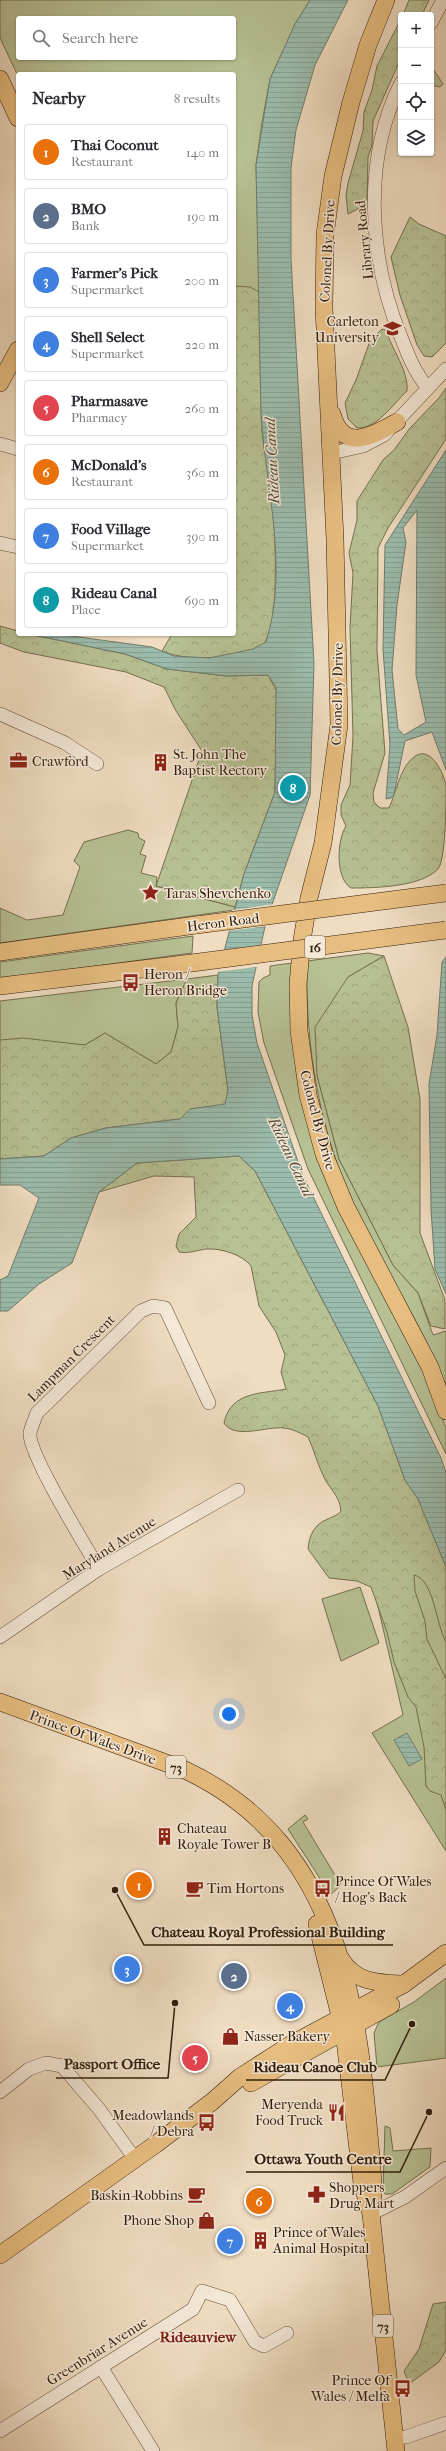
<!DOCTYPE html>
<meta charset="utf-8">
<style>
:root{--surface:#fff;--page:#f7f7f7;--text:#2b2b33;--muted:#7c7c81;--line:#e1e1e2;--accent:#b45309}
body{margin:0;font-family:"IM FELL French Canon",serif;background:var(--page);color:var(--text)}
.controls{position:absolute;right:12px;top:12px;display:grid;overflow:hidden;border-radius:4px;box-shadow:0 1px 3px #0004}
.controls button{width:36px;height:36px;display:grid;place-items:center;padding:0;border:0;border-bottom:1px solid var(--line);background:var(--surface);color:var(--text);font:20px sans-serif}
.you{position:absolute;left:229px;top:1714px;width:14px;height:14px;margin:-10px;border:3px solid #fff;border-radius:50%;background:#1a73e8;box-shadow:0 0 0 6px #1a73e833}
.badge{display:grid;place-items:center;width:26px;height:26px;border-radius:50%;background:var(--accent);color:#fff;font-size:13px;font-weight:700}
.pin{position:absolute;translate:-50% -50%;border:2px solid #fff;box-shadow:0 1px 4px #0006}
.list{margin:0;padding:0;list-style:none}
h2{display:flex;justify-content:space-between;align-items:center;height:52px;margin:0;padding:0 16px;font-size:17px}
h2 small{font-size:13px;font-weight:400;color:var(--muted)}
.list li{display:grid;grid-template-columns:26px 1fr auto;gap:12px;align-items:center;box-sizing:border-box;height:56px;margin:0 8px 8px;padding:0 8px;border:1px solid var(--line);border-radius:4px}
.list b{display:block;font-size:15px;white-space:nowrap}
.list p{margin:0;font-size:13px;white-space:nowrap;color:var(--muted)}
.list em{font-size:13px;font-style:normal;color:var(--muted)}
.icon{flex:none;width:22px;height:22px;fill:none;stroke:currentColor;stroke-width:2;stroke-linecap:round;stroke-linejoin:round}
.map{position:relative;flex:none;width:446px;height:2451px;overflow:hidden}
.search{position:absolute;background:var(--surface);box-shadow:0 1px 3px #0004;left:16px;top:16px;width:220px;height:44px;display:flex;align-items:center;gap:10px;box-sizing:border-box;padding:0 14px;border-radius:4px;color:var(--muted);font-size:15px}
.panel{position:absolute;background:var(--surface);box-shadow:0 1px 3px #0004;left:16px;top:72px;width:220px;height:564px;border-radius:4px}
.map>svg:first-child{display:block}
.green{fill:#b7c194;stroke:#746f4e;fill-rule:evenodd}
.forest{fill:url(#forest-crowns);stroke:#746f4e}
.water{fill:url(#water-rules);stroke:#717c6b;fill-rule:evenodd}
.pier{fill:#efdcc1}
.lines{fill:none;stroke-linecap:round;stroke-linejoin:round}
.minor-casing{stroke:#604d37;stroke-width:14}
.major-casing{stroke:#311d09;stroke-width:18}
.minor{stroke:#f5e8d7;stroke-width:13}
.major{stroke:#e8be80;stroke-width:17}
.major-bridge-casing{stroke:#311d09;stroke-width:18;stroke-linecap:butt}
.major-bridge{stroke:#e8be80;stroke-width:17}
.labels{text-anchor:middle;stroke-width:3;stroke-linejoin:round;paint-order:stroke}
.shield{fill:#f5e8d7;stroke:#6c5a47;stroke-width:1}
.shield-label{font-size:13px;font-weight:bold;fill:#311d09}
.street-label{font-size:14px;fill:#311d09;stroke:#f5e8d7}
.poi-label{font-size:14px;fill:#311d09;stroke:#f5e8d7;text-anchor:start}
.water-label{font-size:15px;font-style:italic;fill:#514d3a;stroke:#f5e8d7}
.neighbourhood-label{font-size:15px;font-weight:bold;fill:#7a1f14;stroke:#f5e8d7}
.leader{fill:none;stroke:#311d09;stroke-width:1.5}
.callout-dot{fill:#311d09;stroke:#f5e8d7;stroke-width:1.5}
.callout-label{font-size:15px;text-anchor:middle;font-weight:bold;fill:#311d09;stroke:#f5e8d7;stroke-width:3;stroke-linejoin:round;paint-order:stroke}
</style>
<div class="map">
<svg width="446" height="2451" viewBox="0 0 446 2451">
<defs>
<pattern id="forest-crowns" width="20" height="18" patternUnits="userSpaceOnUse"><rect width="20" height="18" fill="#b7c194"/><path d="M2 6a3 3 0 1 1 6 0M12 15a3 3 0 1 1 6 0" fill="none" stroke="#9ea57e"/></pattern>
<pattern id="water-rules" width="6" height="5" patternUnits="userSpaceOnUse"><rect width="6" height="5" fill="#9bbcad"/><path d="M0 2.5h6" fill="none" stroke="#86a194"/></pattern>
</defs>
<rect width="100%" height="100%" fill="#efdcc1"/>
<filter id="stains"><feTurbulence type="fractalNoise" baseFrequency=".005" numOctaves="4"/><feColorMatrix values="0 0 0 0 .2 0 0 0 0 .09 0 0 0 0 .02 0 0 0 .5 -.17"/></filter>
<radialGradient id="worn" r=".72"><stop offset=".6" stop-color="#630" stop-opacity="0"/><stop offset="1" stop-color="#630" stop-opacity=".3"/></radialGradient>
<g class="green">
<path d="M0 0H310L295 25 270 79 262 123 256 165 260 313 234 306V74H18V76L0 38ZM18 18H234V58H18Z"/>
<polygon points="431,66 443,84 440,87 431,85"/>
<polygon points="128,830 138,833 139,838 145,841 140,854 146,856 141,873 157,877 156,886 235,907 234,910 0,943 0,908 27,920 63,915 80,867 74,861 84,842"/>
<polygon points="193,936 192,953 0,979 0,962"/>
<path d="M368 953 384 956 348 977 317 1075 339 1159 393 1265 418 1293 433 1335 446 1331V1388C424 1326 386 1273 358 1215 320 1134 305 1050 307 961Z"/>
<polygon points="292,963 299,1082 429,1382 446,1428 446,1454 308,1169 264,1043 258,1012 259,982 263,978 270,975 270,966"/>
<polygon points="187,979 176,1003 178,1027 171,1052 156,1064 105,1033 85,1045 0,1041 0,1001"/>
<polygon points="416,1566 446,1603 446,1851 372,1733 403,1715 373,1585"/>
<polygon points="360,1587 379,1643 341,1661 322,1599"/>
<polygon points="305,1815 308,1819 303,1822 341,1885 328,1897 319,1877 288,1829"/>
<polygon points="446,1978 446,2058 377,2067 374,2033 379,2022 414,2002"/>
<polygon points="385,2126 390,2128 393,2151 431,2148 430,2167 392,2194 385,2194 383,2191"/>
</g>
<g class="forest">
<polygon points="409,0 429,0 422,15 403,15"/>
<polygon points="401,19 401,58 373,121 372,145 368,157 367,199 360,208 348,214 346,195 348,183 363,131 364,112 372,90 377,66"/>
<polygon points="410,217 419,224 446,236 446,343 432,357 424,356 417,345 400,295 391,257"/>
<path d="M234 286 250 287 259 292C260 338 260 385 262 431 263 447 267 463 270 479 274 510 283 626 262 646 232 658 192 663 162 651L172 634H234Z"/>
<path d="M382 329 386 330C392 350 409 371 407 391 393 404 377 429 357 428L348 419 345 403 356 380 370 341Z"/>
<path d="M446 388V439L388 528 378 548 377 651 385 753 373 793 374 802 380 808H389C396 793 400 767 414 757 430 744 444 773 446 786 446 801 446 859 438 869 421 887 375 888 351 888 335 878 337 840 346 826L341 815V805L350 785 353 736 350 628 353 573 349 553 357 520V501L383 460 394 450 410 428 439 398Z"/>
<polygon points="0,626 18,631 18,634 29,634 125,654 167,669 226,676 268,675 277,692 275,792 244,874 235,907 156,886 202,751 176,711 164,687 126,672 24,652 0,643"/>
<polygon points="384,956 408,1027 420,1099 420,1233 445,1300 445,1329 431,1326 418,1293 393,1265 339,1159 317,1075 315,1027 348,977"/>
<polygon points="218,975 217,1007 228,1090 225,1105 190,1109 180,1119 106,1128 71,1138 44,1156 0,1159 0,1040 23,1038 85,1045 105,1033 156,1064 171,1052 178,1027 176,1003 187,979"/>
<path d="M239 1156 255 1171 378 1406 405 1480 418 1499 446 1567V1642C436 1625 434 1579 414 1575L415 1591 425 1621 427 1639 446 1679V1810L441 1795 430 1791 426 1786 424 1747 416 1707 408 1697 394 1662 387 1632 371 1587 357 1581 329 1578 308 1549C309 1536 314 1524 328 1519 333 1516 337 1516 341 1511 340 1495 328 1488 323 1475 317 1463 314 1450 308 1437 300 1433 293 1429 284 1428 266 1426 235 1440 224 1423 231 1391 261 1394 286 1389L281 1372 285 1355 276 1332 259 1306 251 1266C243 1255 221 1248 207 1249 197 1250 188 1254 179 1252L176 1246 179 1234 196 1217 194 1177 154 1176 99 1192 137 1163Z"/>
<polygon points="446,2302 446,2350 439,2362 409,2384 404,2371 419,2349 433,2304"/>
</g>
<g class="water">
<path d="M310 0H348L315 65 296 130 291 168V259L314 664 310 795 266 922 252 986V1015L257 1043 303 1176 441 1458 446 1473V1567L418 1499 405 1480 378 1406 255 1171 239 1156 137 1163 99 1192 72 1263 39 1284 8 1311H0V1280L8 1276 39 1198 20 1185H0V1159L44 1156 71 1138 106 1128 180 1119 190 1109 225 1104 228 1090 217 1007 218 975 244 874 275 792 276 687 268 675 227 676 167 669 125 654 29 634H57L152 647 174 656 210 658 253 649 266 642C289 569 266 489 261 415L256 165 270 79 295 24Z"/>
<path d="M446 450V770L432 732 405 741 394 794 391 798 386 799 390 745 383 649 385 545ZM417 510 416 675 426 722 404 735 398 729 392 670 397 605 406 542 403 528Z"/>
<polygon points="446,957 446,1294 435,1269 431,1209 429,1084 437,1035 442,962"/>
<polygon points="407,1733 422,1759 409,1766 394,1740"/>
</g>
<g class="pier">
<polygon points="275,904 267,926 227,931 232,910"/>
<polygon points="263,945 257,967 216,972 222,950"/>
</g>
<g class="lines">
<defs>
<g id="minor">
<polyline points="431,23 443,0"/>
<path d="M401 83C362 160 369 259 401 337 408 355 415 373 428 388"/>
<polyline points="0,444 18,449"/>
<polyline points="332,453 363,446 384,435 446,369"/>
<polyline points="0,543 18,547"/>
<polyline points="0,714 65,743 97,764"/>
<path d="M99 1569C86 1547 28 1453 30 1433 31 1427 35 1419 37 1413L141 1311 153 1306 165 1308 209 1403"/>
<polyline points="0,1637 99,1569 238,1490"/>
<polyline points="0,2092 29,2069 46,2063 62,2066 99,2109 135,2159"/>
<polyline points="371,2214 405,2197 446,2168"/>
<polyline points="101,2367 153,2451"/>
<polyline points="0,2431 193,2309 202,2291 230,2300 255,2342 264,2346 287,2333"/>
<polyline points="395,2438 406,2437 446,2423"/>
</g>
<g id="major">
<polyline points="386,0 368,45 351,102 333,176 325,235 324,308 335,539 339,725 323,843 309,898 302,940 298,984 299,1031 308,1095 324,1154 346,1207 430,1367 446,1411"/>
<polyline points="0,79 18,118"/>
<polyline points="0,383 18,350"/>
<path d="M332 414C343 453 372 436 397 422"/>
<polyline points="0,952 196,925"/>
<polyline points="0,986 184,964"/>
<path d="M0 1702 185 1770C349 1847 360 2023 373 2181V2196L370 2205"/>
<polyline points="317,1924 344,2032 362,2183 371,2214 396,2451"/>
<path d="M341 1959C355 1983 379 1983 404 1984"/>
<polyline points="251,2083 391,2005"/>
<polyline points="0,2255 156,2144 213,2101 240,2077 290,2045 404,1984 446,1953"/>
</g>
</defs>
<use href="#minor" class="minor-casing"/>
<use href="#major" class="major-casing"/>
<use href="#minor" class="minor"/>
<use href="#major" class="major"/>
<defs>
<g id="major-bridge">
<polyline points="196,925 446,893"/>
<polyline points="184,964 446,930"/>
</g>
</defs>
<use href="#major-bridge" class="major-bridge-casing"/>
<use href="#major-bridge" class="major-bridge"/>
</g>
<defs>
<symbol id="university-bare" viewBox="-9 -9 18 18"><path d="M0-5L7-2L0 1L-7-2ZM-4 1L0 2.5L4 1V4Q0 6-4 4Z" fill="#8f2418" stroke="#f5e8d7" stroke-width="2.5" paint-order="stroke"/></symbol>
<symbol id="office-bare" viewBox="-9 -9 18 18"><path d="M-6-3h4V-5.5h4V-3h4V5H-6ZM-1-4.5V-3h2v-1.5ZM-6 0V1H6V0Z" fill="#8f2418" stroke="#f5e8d7" stroke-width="2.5" paint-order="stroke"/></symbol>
<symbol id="building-bare" viewBox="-9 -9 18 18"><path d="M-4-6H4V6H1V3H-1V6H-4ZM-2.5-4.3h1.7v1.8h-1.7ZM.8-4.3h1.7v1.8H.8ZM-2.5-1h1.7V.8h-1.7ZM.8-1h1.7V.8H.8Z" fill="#8f2418" stroke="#f5e8d7" stroke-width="2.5" paint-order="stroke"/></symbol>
<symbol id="sight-bare" viewBox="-9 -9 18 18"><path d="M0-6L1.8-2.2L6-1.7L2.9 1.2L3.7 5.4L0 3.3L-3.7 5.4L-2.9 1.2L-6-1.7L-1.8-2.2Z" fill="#8f2418" stroke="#f5e8d7" stroke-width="2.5" paint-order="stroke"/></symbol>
<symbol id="bus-bare" viewBox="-9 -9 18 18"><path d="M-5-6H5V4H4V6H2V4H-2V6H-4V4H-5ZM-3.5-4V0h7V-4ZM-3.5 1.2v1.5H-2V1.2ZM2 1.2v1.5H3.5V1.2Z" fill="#8f2418" stroke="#f5e8d7" stroke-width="2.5" paint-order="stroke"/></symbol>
<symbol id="cafe-bare" viewBox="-9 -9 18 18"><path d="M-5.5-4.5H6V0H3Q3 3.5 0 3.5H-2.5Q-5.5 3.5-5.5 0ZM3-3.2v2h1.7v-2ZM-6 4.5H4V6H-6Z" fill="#8f2418" stroke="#f5e8d7" stroke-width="2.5" paint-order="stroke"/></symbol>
<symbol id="shop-bare" viewBox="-9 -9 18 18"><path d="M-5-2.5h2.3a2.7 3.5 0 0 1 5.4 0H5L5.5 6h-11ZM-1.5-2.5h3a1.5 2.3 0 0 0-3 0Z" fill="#8f2418" stroke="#f5e8d7" stroke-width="2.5" paint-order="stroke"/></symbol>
<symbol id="restaurant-bare" viewBox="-9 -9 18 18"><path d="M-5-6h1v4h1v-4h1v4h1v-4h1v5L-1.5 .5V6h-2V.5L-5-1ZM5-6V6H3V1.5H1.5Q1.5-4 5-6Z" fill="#8f2418" stroke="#f5e8d7" stroke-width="2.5" paint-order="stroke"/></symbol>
<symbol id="pharmacy-bare" viewBox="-9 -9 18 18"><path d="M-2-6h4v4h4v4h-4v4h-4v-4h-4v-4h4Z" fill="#8f2418" stroke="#f5e8d7" stroke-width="2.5" paint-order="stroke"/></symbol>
</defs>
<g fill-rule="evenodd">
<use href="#university-bare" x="380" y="316" width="25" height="25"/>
<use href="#office-bare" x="6" y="748" width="25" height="25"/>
<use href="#building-bare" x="148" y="750" width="25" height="25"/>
<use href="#sight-bare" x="138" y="880" width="25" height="25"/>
<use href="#bus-bare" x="118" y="970" width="25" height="25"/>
<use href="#building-bare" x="152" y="1824" width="25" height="25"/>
<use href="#cafe-bare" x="182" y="1876" width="25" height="25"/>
<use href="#bus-bare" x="310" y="1876" width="25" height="25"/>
<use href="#shop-bare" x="218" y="2024" width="25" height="25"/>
<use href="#restaurant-bare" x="324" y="2100" width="25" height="25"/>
<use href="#bus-bare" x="194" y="2110" width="25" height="25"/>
<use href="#cafe-bare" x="184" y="2182" width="25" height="25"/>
<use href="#pharmacy-bare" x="304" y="2182" width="25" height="25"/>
<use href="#shop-bare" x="194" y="2208" width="25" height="25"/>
<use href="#building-bare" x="248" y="2228" width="25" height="25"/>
<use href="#bus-bare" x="390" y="2376" width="25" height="25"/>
</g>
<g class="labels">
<g class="shield">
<rect x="305" y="936" width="20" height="22" rx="3"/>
<rect x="166" y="1756" width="20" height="22" rx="3"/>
<rect x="373" y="2315" width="20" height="22" rx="3"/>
</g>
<g class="shield-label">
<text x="315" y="952">16</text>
<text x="176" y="1772">73</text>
<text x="383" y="2331">73</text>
</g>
<g class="street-label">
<text transform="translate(364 240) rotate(-96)" y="5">Library Road</text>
<text transform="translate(327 251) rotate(-87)" y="5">Colonel By Drive</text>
<text transform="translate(337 694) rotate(-89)" y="5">Colonel By Drive</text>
<text transform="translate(223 922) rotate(-7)" y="5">Heron Road</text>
<text transform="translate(318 1120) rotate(75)" y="5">Colonel By Drive</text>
<text transform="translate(71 1358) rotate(-45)" y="5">Lampman Crescent</text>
<text transform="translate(109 1548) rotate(-32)" y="5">Maryland Avenue</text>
<text transform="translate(93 1737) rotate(20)" y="5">Prince Of Wales Drive</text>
<text transform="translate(97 2351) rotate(-32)" y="5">Greenbriar Avenue</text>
</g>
<g class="poi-label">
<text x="379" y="326" text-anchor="end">Carleton<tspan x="379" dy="16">University</tspan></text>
<text x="173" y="759">St. John The<tspan x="173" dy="16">Baptist Rectory</tspan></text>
<text x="32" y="766">Crawford</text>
<text x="164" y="898">Taras Shevchenko</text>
<text x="144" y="979">Heron /<tspan x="144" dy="16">Heron Bridge</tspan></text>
<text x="177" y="1833">Chateau<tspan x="177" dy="16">Royale Tower B</tspan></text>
<text x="335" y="1886">Prince Of Wales<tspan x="335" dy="16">/ Hog's Back</tspan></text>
<text x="207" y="1893">Tim Hortons</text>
<text x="244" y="2041">Nasser Bakery</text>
<text x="323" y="2109" text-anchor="end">Meryenda<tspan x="323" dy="16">Food Truck</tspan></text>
<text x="194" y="2120" text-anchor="end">Meadowlands<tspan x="194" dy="16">/ Debra</tspan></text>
<text x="329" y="2192">Shoppers<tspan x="329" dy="16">Drug Mart</tspan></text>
<text x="183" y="2200" text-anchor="end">Baskin-Robbins</text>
<text x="194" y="2225" text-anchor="end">Phone Shop</text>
<text x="273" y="2237">Prince of Wales<tspan x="273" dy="16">Animal Hospital</tspan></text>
<text x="390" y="2385" text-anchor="end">Prince Of<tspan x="390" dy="16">Wales / Melfa</tspan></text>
</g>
<g class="water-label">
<text transform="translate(272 461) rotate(-93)" y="5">Rideau Canal</text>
<text transform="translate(291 1157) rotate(65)" y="5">Rideau Canal</text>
</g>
<g class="neighbourhood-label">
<text x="198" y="2342">Rideauview</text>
</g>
</g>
<path class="leader" d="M115 1890L144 1945H393M175 2003L168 2078H56M412 2024L385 2080H246M429 2112L400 2172H246"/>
<g class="callout-dot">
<circle cx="115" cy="1890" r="4"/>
<circle cx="175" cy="2003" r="4"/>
<circle cx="412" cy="2024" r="4"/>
<circle cx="429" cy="2112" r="4"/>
</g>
<g class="callout-label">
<text x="268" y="1937">Chateau Royal Professional Building</text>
<text x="112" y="2069">Passport Office</text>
<text x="315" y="2072">Rideau Canoe Club</text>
<text x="323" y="2164">Ottawa Youth Centre</text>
</g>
<rect width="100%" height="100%" filter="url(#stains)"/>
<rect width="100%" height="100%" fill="url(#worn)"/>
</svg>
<div class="controls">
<button>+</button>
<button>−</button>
<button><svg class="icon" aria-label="locate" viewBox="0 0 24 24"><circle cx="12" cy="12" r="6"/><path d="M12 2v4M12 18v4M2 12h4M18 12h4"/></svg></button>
<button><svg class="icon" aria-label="layers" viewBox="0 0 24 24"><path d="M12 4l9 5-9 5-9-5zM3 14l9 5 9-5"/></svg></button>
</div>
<div class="you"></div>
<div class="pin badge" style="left:139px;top:1885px;background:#e8710a">1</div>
<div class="pin badge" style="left:234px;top:1976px;background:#5c6f8a">2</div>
<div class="pin badge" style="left:127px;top:1969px;background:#3f7fe0">3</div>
<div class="pin badge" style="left:290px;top:2006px;background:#3f7fe0">4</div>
<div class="pin badge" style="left:195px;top:2058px;background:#e0444e">5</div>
<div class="pin badge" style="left:259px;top:2201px;background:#e8710a">6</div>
<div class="pin badge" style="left:230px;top:2241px;background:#3f7fe0">7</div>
<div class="pin badge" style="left:293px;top:788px;background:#0f9aa8">8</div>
<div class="search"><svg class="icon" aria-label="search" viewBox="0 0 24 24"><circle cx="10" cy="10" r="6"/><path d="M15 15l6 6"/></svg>Search here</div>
<section class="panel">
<h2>Nearby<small>8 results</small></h2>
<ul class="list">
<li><span class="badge" style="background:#e8710a">1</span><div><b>Thai Coconut</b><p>Restaurant</p></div><em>140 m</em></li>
<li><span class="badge" style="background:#5c6f8a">2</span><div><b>BMO</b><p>Bank</p></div><em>190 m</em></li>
<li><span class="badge" style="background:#3f7fe0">3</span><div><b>Farmer's Pick</b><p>Supermarket</p></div><em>200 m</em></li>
<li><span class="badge" style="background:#3f7fe0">4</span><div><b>Shell Select</b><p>Supermarket</p></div><em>220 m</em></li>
<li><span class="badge" style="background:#e0444e">5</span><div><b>Pharmasave</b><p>Pharmacy</p></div><em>260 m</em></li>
<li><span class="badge" style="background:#e8710a">6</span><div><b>McDonald's</b><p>Restaurant</p></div><em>360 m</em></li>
<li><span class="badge" style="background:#3f7fe0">7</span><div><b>Food Village</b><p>Supermarket</p></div><em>390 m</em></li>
<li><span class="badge" style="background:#0f9aa8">8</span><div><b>Rideau Canal</b><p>Place</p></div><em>690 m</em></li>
</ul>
</section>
</div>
